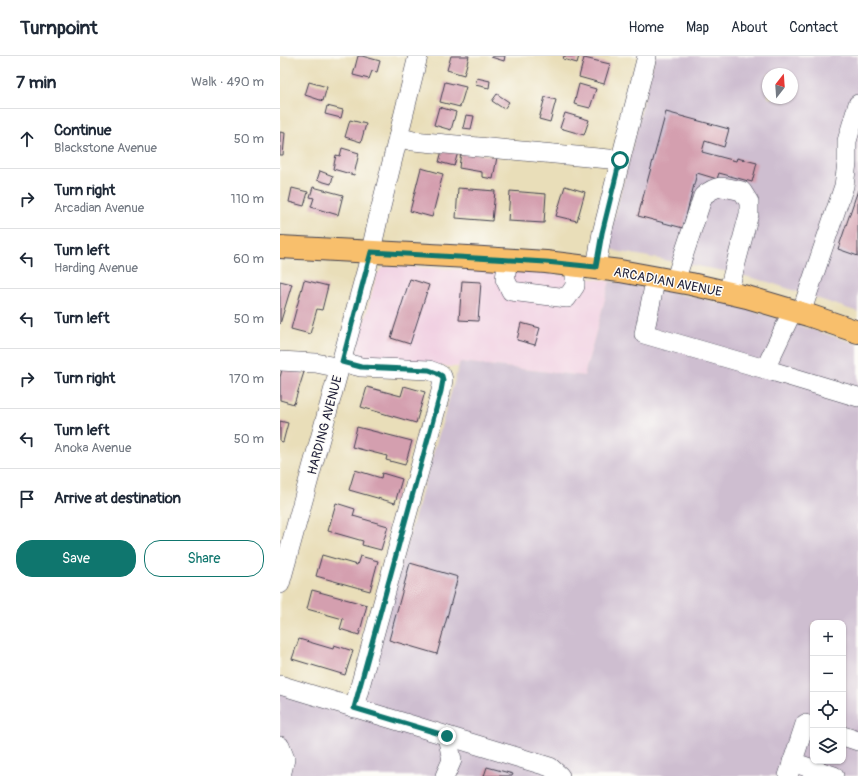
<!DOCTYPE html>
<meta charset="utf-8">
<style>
:root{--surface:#fff;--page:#f2f2f3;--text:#1f2937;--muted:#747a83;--line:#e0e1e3;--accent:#0f766e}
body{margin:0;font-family:Pangolin,sans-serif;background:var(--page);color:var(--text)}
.controls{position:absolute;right:12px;bottom:12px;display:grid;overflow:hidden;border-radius:8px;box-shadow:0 1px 3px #0004}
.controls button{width:36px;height:36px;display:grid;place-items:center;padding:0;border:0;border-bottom:1px solid var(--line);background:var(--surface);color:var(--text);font:20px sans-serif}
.compass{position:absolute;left:482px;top:12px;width:36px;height:36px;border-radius:50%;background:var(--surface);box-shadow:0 1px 3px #0004;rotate:17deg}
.stop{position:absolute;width:12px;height:12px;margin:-9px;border:3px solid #0f766e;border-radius:50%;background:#fff}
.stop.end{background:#0f766e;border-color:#fff;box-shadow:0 1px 4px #0008}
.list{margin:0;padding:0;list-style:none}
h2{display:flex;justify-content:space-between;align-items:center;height:52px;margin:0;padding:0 16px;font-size:17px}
h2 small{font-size:13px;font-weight:400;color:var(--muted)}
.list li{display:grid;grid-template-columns:26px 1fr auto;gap:12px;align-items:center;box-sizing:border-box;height:60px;padding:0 16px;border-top:1px solid var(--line)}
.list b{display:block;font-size:15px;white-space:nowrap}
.list p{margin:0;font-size:13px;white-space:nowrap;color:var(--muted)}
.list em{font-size:13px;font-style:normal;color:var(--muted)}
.actions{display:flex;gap:8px;padding:12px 16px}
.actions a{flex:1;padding:9px 0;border:1px solid var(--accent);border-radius:16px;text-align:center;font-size:14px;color:var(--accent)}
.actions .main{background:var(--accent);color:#fff}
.icon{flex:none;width:22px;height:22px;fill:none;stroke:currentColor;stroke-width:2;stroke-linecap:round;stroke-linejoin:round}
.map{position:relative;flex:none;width:578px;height:720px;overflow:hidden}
header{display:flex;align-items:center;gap:24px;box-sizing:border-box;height:56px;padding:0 20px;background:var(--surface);border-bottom:1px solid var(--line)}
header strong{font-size:19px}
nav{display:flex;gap:22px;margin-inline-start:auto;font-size:14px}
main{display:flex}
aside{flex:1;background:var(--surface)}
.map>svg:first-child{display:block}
.built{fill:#f1d0e2}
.industrial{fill:#cebed0;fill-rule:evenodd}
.building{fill:#d49faf}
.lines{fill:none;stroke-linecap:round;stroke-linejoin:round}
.minor-casing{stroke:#403e4e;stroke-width:20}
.major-casing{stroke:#403e4e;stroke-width:24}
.minor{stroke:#fff;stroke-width:19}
.major{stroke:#f8bf6c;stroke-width:22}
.route{stroke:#0f766e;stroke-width:5}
.labels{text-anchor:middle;stroke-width:3;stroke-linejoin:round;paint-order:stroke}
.street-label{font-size:13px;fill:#22223b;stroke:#fdfcf7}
</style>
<header>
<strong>Turnpoint</strong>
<nav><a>Home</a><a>Map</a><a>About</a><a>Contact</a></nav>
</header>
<main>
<aside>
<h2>7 min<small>Walk · 490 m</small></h2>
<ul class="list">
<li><svg class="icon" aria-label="ahead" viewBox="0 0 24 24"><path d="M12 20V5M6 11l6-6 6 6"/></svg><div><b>Continue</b><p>Blackstone Avenue</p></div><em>50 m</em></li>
<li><svg class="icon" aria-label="right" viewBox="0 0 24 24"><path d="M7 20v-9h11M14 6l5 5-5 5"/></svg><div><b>Turn right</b><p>Arcadian Avenue</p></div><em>110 m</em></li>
<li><svg class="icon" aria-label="left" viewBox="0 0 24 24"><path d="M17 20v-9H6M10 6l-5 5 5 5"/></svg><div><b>Turn left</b><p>Harding Avenue</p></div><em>60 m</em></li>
<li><svg class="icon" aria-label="left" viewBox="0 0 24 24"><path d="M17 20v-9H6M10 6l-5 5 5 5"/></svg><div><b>Turn left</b></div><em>50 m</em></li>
<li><svg class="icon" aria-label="right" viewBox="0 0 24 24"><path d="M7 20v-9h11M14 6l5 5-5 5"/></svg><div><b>Turn right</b></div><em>170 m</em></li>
<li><svg class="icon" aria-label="left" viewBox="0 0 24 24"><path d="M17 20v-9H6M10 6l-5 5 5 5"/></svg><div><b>Turn left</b><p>Anoka Avenue</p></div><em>50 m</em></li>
<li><svg class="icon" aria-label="arrive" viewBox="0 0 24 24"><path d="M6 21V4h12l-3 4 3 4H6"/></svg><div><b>Arrive at destination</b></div></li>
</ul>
<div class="actions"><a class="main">Save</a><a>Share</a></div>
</aside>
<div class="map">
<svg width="578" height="720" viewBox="0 0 578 720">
<rect width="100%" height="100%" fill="#fdfcf7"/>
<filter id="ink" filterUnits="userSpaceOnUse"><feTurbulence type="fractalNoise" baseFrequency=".025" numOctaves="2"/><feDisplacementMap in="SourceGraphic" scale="8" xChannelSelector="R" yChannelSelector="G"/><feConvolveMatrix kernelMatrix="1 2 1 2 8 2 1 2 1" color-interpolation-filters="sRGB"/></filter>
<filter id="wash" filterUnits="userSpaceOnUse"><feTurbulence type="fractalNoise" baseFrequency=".012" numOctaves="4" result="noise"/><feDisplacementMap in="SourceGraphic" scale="16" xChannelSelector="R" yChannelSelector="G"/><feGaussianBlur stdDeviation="0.9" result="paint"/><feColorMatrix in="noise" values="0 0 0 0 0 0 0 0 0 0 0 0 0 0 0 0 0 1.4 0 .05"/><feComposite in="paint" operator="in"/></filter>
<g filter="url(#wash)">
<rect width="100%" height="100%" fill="#e9deb9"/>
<polygon class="built" points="111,210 256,216 309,222 330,225 304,320 180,306 178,311 117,309 74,304 96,220 100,214 104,211"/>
<g class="industrial">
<path d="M375 0H578V256L488 226 449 216 336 195 331 192 328 186ZM488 18H512V42H488Z"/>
<path d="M330 225 405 239 452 249 480 257 578 288V720H0V634L77 657 180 306 304 320ZM533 567H563V705H533Z"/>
</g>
<g id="blocks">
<g class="building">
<polygon points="78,0 82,0 100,5 97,16 92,15 89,23 73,19"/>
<polygon points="171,0 189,0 184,19 167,14"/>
<polygon points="212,0 225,0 224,5 211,1"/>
<polygon points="284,0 299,0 297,7 283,3"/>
<polygon points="304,2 330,8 324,28 299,21"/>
<polygon points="197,22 210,25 209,32 195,29"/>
<polygon points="29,26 47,31 43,45 25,39"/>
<polygon points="165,26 186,31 180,51 160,46"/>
<polygon points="299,28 316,33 310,52 294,48"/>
<polygon points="217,38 229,46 224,53 212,45"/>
<polygon points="265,41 276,44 270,66 259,63"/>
<polygon points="47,50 63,54 61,62 45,58"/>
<polygon points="159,51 176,56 171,74 154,69"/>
<polygon points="386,56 449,73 444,91 425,85 422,96 456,105 457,102 477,107 472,126 439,117 437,123 417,117 403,172 358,160"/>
<polygon points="285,57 309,64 304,79 280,72"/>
<polygon points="186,59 194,60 191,73 183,72"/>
<polygon points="70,64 86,68 81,86 65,81"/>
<polygon points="0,76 5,77 3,99 0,99"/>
<polygon points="163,91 178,96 174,110 159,106"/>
<polygon points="62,92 79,97 74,119 53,113 56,99 60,100"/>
<polygon points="181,95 217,101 213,123 202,121 202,116 179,112"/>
<polygon points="141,112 163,118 152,161 130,155"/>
<polygon points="40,115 53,120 51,128 37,124"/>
<polygon points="285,130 305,136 297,165 276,160"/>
<polygon points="33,131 63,139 58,159 31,151 34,142 30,141"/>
<polygon points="12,132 28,136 24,150 9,146"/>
<polygon points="178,132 215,135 212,165 176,162"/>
<polygon points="578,134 578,200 558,193"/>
<polygon points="230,135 266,138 264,167 228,165"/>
<polygon points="130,223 149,229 130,288 111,282"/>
<polygon points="24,224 48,230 42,254 37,253 30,278 11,273"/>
<polygon points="0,225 12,228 0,268"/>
<polygon points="182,225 201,226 198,265 179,264"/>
<polygon points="241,267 260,272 255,289 237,284"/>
<polygon points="3,310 24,316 14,348 0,344 0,321"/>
<polygon points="124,330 145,336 136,367 81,351 87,331 121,340"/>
<polygon points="0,365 8,367 3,386 0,385"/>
<polygon points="77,371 132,385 125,409 106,404 107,400 72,391"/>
<polygon points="75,414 101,422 102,417 122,423 115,447 69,434"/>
<polygon points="56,447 75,453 73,460 108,470 101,494 82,489 83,485 48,475"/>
<polygon points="42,499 77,509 80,500 98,505 90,535 36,520"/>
<polygon points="130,507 178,521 157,598 109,584"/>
<polygon points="32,534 87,549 79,579 60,573 63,563 27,553"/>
<polygon points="19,583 53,593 54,589 73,595 65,619 12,603"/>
<polygon points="207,711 233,718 232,720 204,720"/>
</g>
</g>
</g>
<g filter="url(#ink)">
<use href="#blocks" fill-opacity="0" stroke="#403e4e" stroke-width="1"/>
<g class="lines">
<defs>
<g id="minor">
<polyline points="118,81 133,85 340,104"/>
<polyline points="228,203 225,223 231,235 287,242 295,230 295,209"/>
<polyline points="316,211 322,177 367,0"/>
<polyline points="376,221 364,278 485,313 513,254"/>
<path d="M395 225 423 140C439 127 443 131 462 135L469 146V158L448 237"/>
<polyline points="521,257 564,130 567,107 567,85 578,48"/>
<polyline points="0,305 36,307 60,312"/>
<polyline points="61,306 81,311 149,314 157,317 162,320 163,324 161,335 74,652"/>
<polyline points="485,313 578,341"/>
<polyline points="0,528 87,212 99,159 138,0"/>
<polyline points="0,629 270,711 280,720"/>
<polyline points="563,680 578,685"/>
<polyline points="0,690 5,703 1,720"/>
<polyline points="512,706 554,720"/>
<polyline points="165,720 172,704 167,680"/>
<polyline points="508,720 525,668 533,671"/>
</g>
<polyline id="major" points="0,191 188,201 266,206 340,215 411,228 467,241 528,259 578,276"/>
</defs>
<use href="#minor" class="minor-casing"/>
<use href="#major" class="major-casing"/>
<use href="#minor" class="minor"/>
<use href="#major" class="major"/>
</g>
</g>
<g class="lines" filter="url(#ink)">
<polyline class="route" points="167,680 74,652 161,335 163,324 162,320 157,317 149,314 81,311 62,306 91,196 266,206 316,211 322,177 340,104"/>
</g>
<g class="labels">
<g class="street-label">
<text transform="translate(388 225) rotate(11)" y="5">ARCADIAN AVENUE</text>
<text transform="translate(44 369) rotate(-75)" y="5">HARDING AVENUE</text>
</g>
</g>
</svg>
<div class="controls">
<button>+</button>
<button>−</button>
<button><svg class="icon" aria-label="locate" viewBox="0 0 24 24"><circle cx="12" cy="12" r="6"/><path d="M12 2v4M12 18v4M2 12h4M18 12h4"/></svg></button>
<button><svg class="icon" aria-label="layers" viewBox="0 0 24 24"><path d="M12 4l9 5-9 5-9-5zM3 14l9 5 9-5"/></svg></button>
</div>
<svg class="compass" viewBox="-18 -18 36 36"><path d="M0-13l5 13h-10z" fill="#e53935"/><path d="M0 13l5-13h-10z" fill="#747a83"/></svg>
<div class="stop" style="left:340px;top:104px"></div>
<div class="stop end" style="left:167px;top:680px"></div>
</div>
</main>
